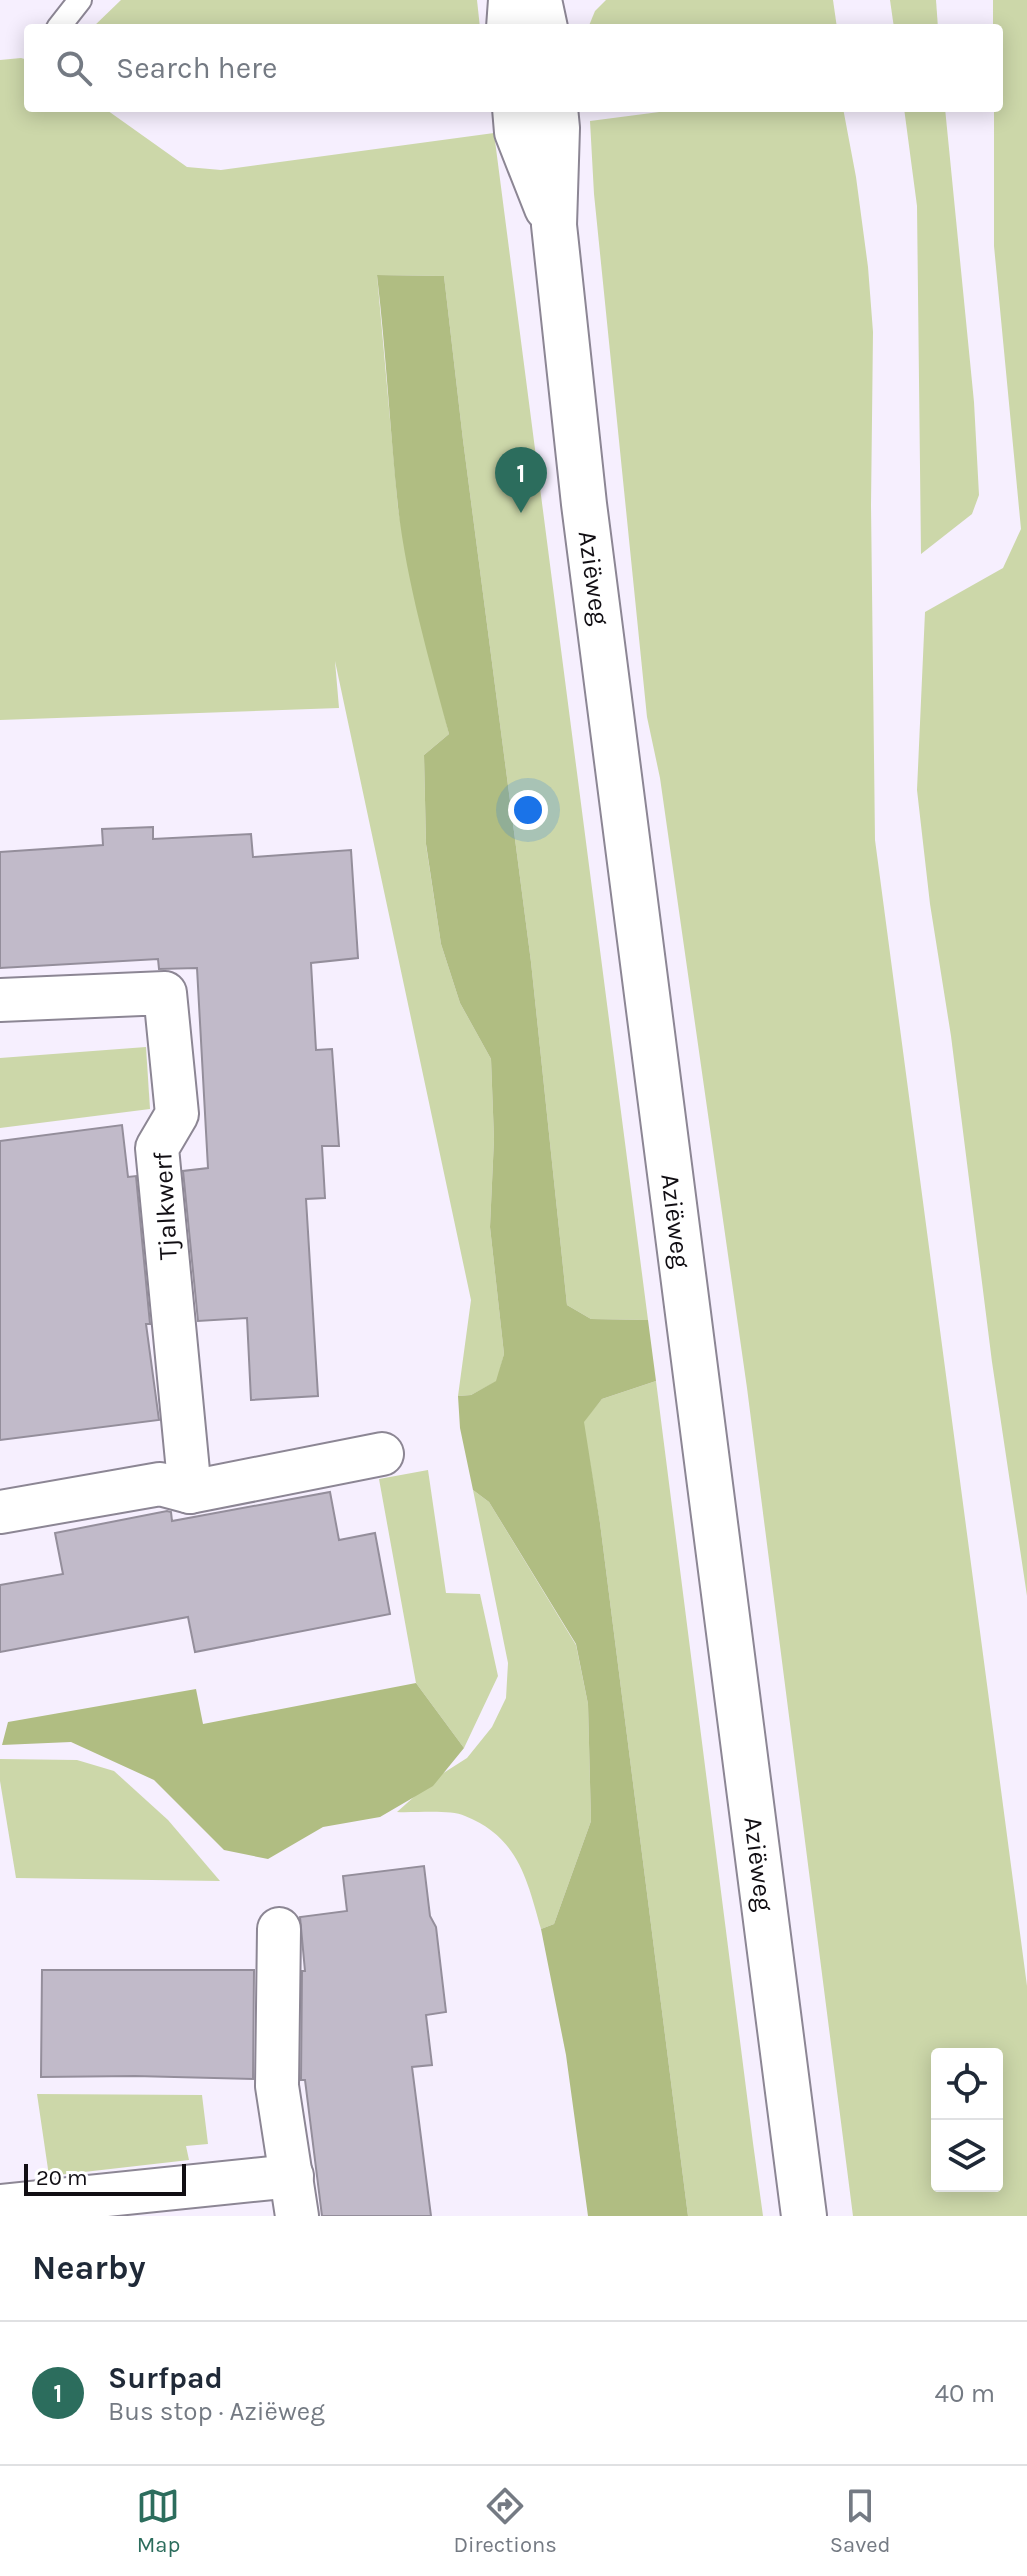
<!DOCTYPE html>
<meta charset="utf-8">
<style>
:root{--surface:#fff;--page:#f2f2f3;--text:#1f2937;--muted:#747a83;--line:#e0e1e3;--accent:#2c6d5d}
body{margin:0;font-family:Karla,sans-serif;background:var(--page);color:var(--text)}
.controls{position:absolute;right:24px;bottom:24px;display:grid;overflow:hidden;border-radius:8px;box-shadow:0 4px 20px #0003}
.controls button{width:72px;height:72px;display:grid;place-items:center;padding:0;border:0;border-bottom:2px solid var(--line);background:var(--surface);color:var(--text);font:40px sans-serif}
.scale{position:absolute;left:24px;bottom:20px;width:162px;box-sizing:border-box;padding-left:8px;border:4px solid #110e13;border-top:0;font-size:22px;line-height:28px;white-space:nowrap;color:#110e13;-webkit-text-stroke:6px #fff;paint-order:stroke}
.you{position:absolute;left:528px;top:810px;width:28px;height:28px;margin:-20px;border:6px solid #fff;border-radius:50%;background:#1a73e8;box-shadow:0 0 0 12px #1a73e833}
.badge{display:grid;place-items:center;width:52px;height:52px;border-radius:50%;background:var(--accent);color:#fff;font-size:26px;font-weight:700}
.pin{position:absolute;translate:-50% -66px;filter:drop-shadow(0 2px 4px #0008)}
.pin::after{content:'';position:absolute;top:42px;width:28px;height:24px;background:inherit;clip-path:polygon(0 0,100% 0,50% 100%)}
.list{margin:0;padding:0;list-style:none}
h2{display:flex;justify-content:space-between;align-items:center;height:104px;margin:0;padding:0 32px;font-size:34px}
h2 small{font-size:26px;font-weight:400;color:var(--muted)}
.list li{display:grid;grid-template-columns:52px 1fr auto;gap:24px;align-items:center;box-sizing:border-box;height:144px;padding:0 32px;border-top:2px solid var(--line)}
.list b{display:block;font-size:30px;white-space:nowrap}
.list p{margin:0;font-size:26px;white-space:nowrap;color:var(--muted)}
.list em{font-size:26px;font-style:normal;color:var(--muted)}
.icon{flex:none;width:44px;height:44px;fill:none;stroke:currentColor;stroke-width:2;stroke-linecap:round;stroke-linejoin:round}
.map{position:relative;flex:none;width:1027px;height:2216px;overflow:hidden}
.search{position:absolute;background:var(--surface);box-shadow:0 4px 20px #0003;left:24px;right:24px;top:24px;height:88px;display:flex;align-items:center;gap:20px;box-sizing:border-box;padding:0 28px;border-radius:8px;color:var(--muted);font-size:30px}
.sheet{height:248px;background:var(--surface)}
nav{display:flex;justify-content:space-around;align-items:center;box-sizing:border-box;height:112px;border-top:2px solid var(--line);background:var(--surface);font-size:22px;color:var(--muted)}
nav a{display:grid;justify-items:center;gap:4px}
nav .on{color:var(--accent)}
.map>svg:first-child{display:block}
.green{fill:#ccd7a9;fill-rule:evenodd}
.forest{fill:#b0bd82}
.building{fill:#c1bac9;stroke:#948e9b;stroke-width:2}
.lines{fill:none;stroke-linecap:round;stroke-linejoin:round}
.service-casing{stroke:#8c8694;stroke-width:26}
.minor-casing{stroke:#8c8694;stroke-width:46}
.secondary-casing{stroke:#8c8694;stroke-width:48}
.service{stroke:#fff;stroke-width:22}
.minor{stroke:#fff;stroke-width:42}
.secondary{stroke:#fff;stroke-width:44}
.labels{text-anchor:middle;stroke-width:8;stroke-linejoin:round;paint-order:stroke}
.street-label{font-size:26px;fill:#110e13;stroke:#fff}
</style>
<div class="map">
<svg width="1027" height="2216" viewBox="0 0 1027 2216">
<rect width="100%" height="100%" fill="#f6effe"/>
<g class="green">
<polygon points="121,0 477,0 480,28 92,28"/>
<polygon points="606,0 833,0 837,28 588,28 595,11"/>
<polygon points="890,0 936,0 938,28 894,28"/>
<polygon points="993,0 1027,0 1027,1596 992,1362 951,1036 930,904 917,790 925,612 1003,568 1021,529 994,246 994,108 999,108 999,28 993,28"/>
<polygon points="21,58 28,60 28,108 104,108 187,167 221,170 494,133 648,1320 591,1319 567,1305 531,962 463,440 444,276 377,275 398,508 409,570 449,734 424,755 426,845 441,944 460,1003 491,1059 494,1139 490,1227 504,1354 497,1381 471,1395 458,1396 471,1300 335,661 339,708 0,720 0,60"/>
<path d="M690 108H843L856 177 868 267 873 332 871 505 875 840 1027 1986V2216H853L747 1388 660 778 647 717 594 194 590 121ZM937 2054H997V2186H937Z"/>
<polygon points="904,108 945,108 974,402 979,495 972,514 921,554 917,206"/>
<polygon points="146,1047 150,1109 0,1128 0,1058"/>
<polygon points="656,1381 753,2143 763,2216 688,2216 600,1523 583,1422 602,1399"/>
<polygon points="428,1470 446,1593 480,1594 498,1676 464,1748 416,1683 379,1479"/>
<path d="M473 1490 489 1502 576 1645 588 1704 591 1821 554 1924 541 1929C527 1879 518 1837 465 1816 450 1809 415 1813 397 1812L434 1779 467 1758 492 1727 506 1698 508 1663Z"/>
<polygon points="0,1759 77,1760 114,1771 168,1820 220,1881 16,1878 0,1781"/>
<polygon points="37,2094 202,2095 208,2144 186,2146 189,2160 49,2176"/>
</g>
<g class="forest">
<path d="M377 275 444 276 463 440 531 962 567 1305 591 1319 648 1320 656 1381 602 1399 584 1422 600 1523 688 2216H588L566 2055 541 1929 554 1924 591 1821 588 1704 576 1644 489 1502 473 1490 460 1428 458 1396 471 1395 496 1381 504 1354 490 1227 494 1139 491 1059 460 1003 441 944 426 844 424 755 449 734C429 659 407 584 398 507 390 430 386 352 377 275Z"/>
<polygon points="416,1683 464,1748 433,1786 380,1817 323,1827 268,1859 224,1850 154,1780 71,1742 2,1745 8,1722 196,1689 203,1724"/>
</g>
<g class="building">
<polygon points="153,827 153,839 251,834 253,857 351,850 358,958 311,963 316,1050 332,1049 339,1146 322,1146 325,1198 306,1199 318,1396 251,1400 247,1318 198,1321 183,1171 208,1168 197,968 159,969 158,959 0,968 0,852 103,845 102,829"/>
<polygon points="122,1125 128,1177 136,1176 150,1324 146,1324 159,1420 0,1440 0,1141"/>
<polygon points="330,1492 339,1540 375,1533 390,1614 195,1652 188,1617 0,1652 0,1585 63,1574 55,1533 167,1511 171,1512 172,1521"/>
<polygon points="424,1866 430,1916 436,1927 446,2012 426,2015 432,2065 412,2067 431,2216 322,2216 305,2080 301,2080 302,1971 305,1971 300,1917 347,1911 343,1876"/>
<polygon points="42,1970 254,1970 253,2079 135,2076 41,2077"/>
</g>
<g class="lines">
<defs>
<polyline id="service" points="58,28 80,0"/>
<g id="minor">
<polyline points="0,1000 165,993 177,1114 157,1148 190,1492"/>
<polyline points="0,1512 160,1484 190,1492 382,1454"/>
<polyline points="279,1929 277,2086 297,2216"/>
<polyline points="0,2206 292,2176"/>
</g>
<g id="secondary">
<polyline points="539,0 545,28"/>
<polyline points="509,28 511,0"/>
<polyline points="515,108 517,132 547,208"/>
<polyline points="555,108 557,128 554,225 584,504 804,2216"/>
</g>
</defs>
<use href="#service" class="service-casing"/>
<use href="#minor" class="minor-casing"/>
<use href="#secondary" class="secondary-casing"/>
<use href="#service" class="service"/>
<use href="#minor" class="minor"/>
<use href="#secondary" class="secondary"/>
</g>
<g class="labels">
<g class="street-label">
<text transform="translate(594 578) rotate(82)" y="9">Aziëweg</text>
<text transform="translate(165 1206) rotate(-93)" y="9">Tjalkwerf</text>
<text transform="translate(676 1221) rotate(83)" y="9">Aziëweg</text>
<text transform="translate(759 1864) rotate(83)" y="9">Aziëweg</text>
</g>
</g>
</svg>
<div class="controls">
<button><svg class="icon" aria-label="locate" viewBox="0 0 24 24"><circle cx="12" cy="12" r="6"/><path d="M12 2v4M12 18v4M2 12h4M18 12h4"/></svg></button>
<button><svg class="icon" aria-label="layers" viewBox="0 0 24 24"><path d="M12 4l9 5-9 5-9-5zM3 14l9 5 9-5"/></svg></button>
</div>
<div class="scale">20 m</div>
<div class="you"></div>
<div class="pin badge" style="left:521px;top:513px">1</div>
<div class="search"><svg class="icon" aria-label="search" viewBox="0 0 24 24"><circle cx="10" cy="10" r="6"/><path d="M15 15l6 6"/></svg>Search here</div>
</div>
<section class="sheet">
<h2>Nearby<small></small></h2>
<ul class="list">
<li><span class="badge">1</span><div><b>Surfpad</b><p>Bus stop · Aziëweg</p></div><em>40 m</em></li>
</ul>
</section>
<nav>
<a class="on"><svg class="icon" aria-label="map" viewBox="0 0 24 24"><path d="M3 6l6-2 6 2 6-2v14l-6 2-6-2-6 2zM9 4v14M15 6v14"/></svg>Map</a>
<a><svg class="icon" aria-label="directions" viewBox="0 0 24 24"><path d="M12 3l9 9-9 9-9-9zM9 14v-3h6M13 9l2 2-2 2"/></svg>Directions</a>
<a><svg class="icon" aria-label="saved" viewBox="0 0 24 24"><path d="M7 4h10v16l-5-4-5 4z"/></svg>Saved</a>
</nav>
